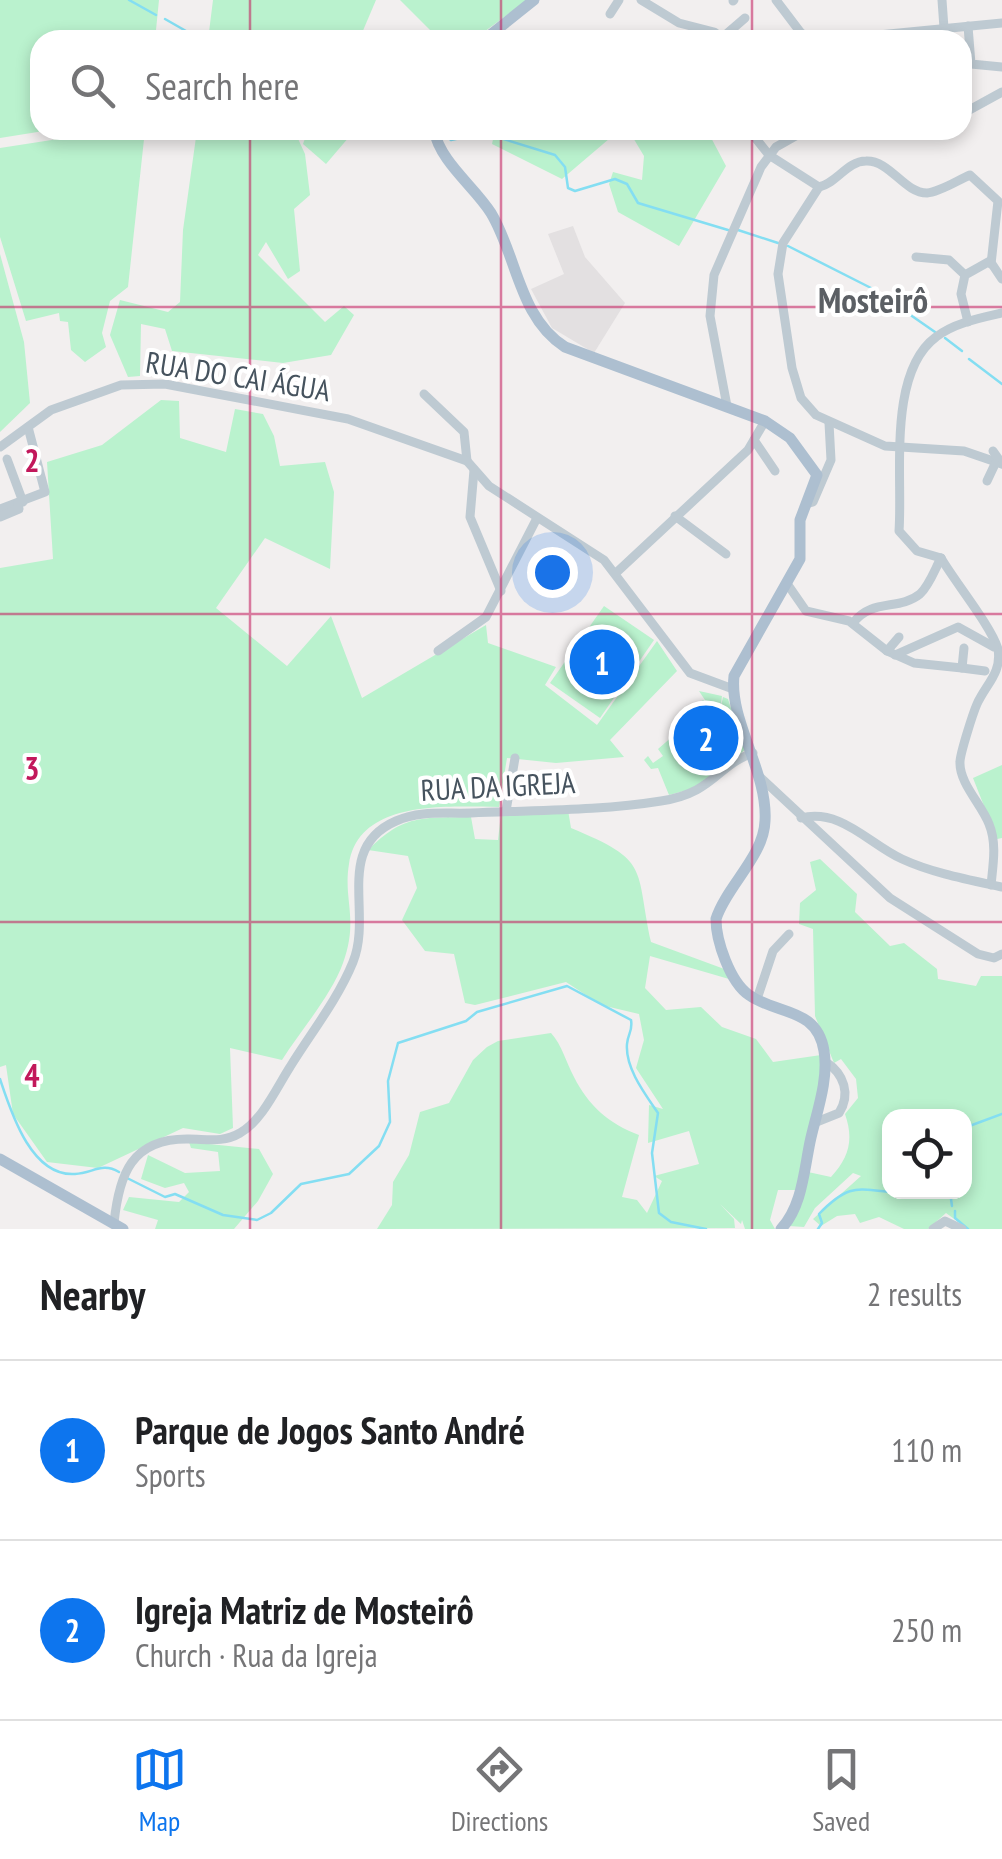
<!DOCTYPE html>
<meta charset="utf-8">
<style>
:root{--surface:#fff;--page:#f2f2f2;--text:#202124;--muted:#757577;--line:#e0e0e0;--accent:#0d75ee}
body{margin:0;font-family:"PT Sans Narrow",sans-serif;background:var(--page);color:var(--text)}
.controls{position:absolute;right:30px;bottom:30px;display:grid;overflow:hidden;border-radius:20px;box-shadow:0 5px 15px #0003}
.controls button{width:90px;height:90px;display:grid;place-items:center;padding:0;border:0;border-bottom:2px solid var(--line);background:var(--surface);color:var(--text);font:50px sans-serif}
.you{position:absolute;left:552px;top:572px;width:35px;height:35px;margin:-25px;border:8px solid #fff;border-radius:50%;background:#1a73e8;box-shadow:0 0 0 15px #1a73e833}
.badge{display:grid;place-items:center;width:65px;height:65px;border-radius:50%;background:var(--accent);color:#fff;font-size:32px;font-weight:700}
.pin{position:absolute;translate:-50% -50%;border:5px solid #fff;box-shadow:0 2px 10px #0006}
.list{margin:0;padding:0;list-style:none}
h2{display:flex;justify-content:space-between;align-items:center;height:130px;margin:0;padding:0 40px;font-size:42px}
h2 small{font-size:32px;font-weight:400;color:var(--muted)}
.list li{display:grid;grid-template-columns:65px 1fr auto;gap:30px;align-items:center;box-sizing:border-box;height:180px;padding:0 40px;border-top:2px solid var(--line)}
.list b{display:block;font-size:38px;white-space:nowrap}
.list p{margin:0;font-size:32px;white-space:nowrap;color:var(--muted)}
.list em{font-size:32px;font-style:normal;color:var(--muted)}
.icon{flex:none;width:55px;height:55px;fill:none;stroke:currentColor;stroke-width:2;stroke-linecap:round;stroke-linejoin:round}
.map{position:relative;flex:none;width:1002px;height:1229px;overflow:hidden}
.search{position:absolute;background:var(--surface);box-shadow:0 5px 15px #0003;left:30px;right:30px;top:30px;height:110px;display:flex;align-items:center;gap:25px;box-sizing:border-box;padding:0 35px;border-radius:30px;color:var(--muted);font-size:38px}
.sheet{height:490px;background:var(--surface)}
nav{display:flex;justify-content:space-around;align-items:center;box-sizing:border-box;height:140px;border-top:2px solid var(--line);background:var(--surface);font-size:28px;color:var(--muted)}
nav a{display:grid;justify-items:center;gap:5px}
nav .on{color:var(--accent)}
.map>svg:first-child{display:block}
.education{fill:#e3e0e1}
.green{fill:#baf2ce;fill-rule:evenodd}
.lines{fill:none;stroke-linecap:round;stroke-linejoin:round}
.stream{stroke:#84def2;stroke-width:2.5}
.minor{stroke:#becad2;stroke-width:9}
.major{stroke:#adbfd0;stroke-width:11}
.grid{fill:none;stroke:#c2185b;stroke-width:2.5;stroke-opacity:0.55}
.labels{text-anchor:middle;stroke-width:8;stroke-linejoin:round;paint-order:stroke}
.street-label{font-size:30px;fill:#46535e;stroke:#fff}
.quarter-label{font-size:35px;font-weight:bold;fill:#5b5f64;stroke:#fff}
.grid-label{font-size:32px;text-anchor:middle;font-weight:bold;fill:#c2185b;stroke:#fff;stroke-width:8;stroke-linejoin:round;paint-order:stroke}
</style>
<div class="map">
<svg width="1002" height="1229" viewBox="0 0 1002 1229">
<rect width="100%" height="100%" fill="#f2efef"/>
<polygon class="education" points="573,226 585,257 625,303 594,353 552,328 531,289 564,274 548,234"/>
<g class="green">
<polygon points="0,0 159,0 155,40 40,40 40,130 50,130 0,138"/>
<polygon points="213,0 376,0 359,40 208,40"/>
<polygon points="400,0 525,0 526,1 473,40 440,40"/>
<polygon points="116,130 145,130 128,287 110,301 102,333 106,347 85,362 71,350 68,322 60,321 59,313 26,321 0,237 0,148"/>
<polygon points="197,130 294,130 305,154 310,195 294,209 300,271 288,279 266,242 258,255 325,322 344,306 354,315 331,355 283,363 172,351 165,329 141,324 140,376 128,377 110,335 120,300 168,312 180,302 183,230"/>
<polygon points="308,130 355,130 326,164 303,144"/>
<polygon points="495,130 707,130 726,166 679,246 618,212 609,184 613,172 642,180 644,156 632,136 616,133 562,179 492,144"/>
<polygon points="0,254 24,342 30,403 0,432"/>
<path d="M161 400 179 401 180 438 226 452 235 409 263 414 274 436 280 466 325 462 334 492 330 569 265 538 216 608 287 666 331 616 362 698 486 625 488 643 556 667 545 685 597 725 657 641 677 671 610 740 624 757 556 763 507 758 499 807C452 807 359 798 349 864 343 900 359 919 343 963 331 996 301 1030 282 1060L230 1048 233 1128 220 1134 183 1128 98 1168 47 1162 13 1114 6 1065 0 1067V568L53 559 47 462 102 445Z"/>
<polygon points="604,606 654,640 600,718 550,683"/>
<polygon points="699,691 722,696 720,711 723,697 728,699 737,726 726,732 722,727 732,719 721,725 716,718 719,713 682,742 698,763 740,727 745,750 695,788 669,795 658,768 651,769 644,760 648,756 653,763 663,756 658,749 696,716 692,710 703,700 707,703"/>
<polygon points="1002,765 1002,838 997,839 973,778"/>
<path d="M568 810 571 828C651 861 635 867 651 942L727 970 729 979 650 956 645 988 666 1010 701 1007 722 1027 756 1039 773 1062 821 1055 823 1069 796 1190H778L770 1220 775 1229H745L742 1220 741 1224 720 1204 734 1219 735 1228 377 1229 392 1205 393 1182 409 1155 420 1112 449 1103 473 1060 487 1047 498 1041 551 1033C562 1045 566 1062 574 1077 588 1105 609 1124 639 1135L622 1197 637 1200 647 1213 662 1181 654 1176 699 1164 689 1131 648 1143 649 1105 663 1109 636 1068 644 1040 639 1014 601 1005 566 982 475 1005 465 1003 454 954 425 951 402 920 417 888 408 856 368 850C404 814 422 818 471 817L475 839 498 840 501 813Z"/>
<path d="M820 859 857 894 855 912 890 946 904 943 937 969 938 979 976 986 981 976H1002V1229H968L946 1213 928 1229H904L879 1217 860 1223 855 1214 837 1216 821 1226 813 1219 861 1176 853 1173 815 1208 804 1227 789 1226 808 1172 831 1177C849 1157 854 1140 845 1114L858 1098 856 1079 841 1059 834 1063 815 1016 813 929 799 924 800 903 816 890 810 862ZM890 1116H964V1192H890Z"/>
<polygon points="189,1142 259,1149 273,1174 258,1201 234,1229 155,1229 158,1220 123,1210 129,1197 179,1202 189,1192 184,1183 165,1188 141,1179 148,1155 185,1173 220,1171 218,1152 191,1148"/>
</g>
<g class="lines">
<g class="stream">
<polyline points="129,0 156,15"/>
<polyline points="165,19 200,39"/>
<polyline points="443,134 451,140 484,133 555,155 565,167 568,188 575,191 615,179 627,184 638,203 728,230"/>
<polyline points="738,230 778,243"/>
<polyline points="788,246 873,289 935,332"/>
<polyline points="945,338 962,351"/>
<polyline points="969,359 1002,384"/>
<path d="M0 1079C11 1112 31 1177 75 1174 93 1173 102 1162 119 1172"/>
<polyline points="964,1128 1002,1114"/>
<path d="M125 1177 165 1197 175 1194 223 1215 257 1220 271 1213 301 1184 349 1174 379 1146 390 1122 388 1081 398 1043 466 1021 477 1012 567 986 631 1020C633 1031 628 1033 627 1044 625 1068 645 1094 658 1113L652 1153 659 1213 671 1222 706 1229"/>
<polyline points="950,1192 952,1206"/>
<polyline points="955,1211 955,1218 968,1229"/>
<path d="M818 1229 822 1223 819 1214C856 1176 862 1194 906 1192"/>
</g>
<g class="minor">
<polyline points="641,0 679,23 714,32 725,40"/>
<polyline points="776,0 801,33 813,40"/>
<polyline points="942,0 944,28"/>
<polyline points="733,1 734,0"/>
<polyline points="610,14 619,0"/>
<polyline points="968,26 971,64 1002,67"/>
<polyline points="723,37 745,18"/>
<polyline points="827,40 1002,23"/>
<polyline points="962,114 1002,92"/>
<polyline points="749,130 769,155 819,187"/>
<polyline points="819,187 783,243 778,274 792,368 801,398 816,415 885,446 964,451 1002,464"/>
<path d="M819 187C837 183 847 161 866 161 890 160 904 193 927 193 940 192 958 180 970 175L998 201 991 264"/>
<polyline points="916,257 949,260 965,275"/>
<polyline points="968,322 961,294 965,275 990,261 1002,279"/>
<polyline points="424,394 464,432 467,461"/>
<polyline points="727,406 710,316 714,275 761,167 776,147 806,130"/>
<polyline points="754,440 775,471"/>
<polyline points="0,447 51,410 121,385 165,384 348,419 467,461 489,486 604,560 690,673 733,689"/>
<polyline points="993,451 1002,464"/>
<polyline points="7,459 23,502"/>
<polyline points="474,470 470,517 501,591"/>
<polyline points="987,481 995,464"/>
<polyline points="806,504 813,502 831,460 829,423"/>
<polyline points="0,509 45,492 28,427"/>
<polyline points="675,516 726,554"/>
<polyline points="0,517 19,509 18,503"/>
<path d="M941 558C955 582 991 626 998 649 1002 673 986 684 977 704 973 713 960 754 960 762 959 783 982 805 989 824 997 843 993 865 991 885"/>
<path d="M941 558 917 551 899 531C903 478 887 373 936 337 954 323 980 318 1002 313"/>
<polyline points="617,572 748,450 765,421"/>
<polyline points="788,585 806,611 849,621 887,651 914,663 962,668 964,648"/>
<path d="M853 623C872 598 899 611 920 594 929 586 935 569 941 558"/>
<polyline points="438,651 486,617 537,518"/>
<polyline points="887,651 899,637"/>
<polyline points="895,655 958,627 994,647"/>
<polyline points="962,668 985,671"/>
<polyline points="760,777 890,898 978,954 994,958 1002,954"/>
<polyline points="506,811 515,758"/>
<path d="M801 818C841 808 869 844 902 859 932 873 970 880 1002 887"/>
<polyline points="757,999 773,951 789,934"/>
<path d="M814 1123 839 1113C851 1094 844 1074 826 1062"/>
<path d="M114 1223C119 1175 131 1138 189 1139 207 1139 223 1143 240 1133 262 1121 277 1087 290 1067 311 1033 338 999 353 962 373 913 334 848 396 821 420 810 445 814 471 813 534 810 599 811 661 801 714 793 717 765 753 753"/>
<polyline points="933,1229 945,1221 962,1229"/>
</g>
<g class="major">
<polyline points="484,40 534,0"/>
<path d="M434 130C440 162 474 186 491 213 517 256 519 318 565 347L765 421 790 438 817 475 800 520V559L734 676C729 721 768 772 765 821 764 856 726 887 716 919 716 941 730 982 749 995 777 1015 817 1007 824 1051 829 1080 816 1114 810 1142 804 1171 802 1207 781 1229"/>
<polyline points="0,1159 123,1229"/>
</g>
</g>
<path class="grid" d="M250 0V40M501 0V40M752 0V40M250 130V1229M501 130V1229M752 130V1229M0 307H1002M0 614H1002M0 922H1002"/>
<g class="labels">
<g class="street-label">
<text transform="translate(238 377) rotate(9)" y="10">RUA DO CAI ÁGUA</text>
<text transform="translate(498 787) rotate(-3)" y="10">RUA DA IGREJA</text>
</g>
<g class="quarter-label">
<text x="873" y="313">Mosteirô</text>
</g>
</g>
<g class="grid-label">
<text x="32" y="472">2</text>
<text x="32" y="780">3</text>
<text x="32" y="1087">4</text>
</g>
</svg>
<div class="controls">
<button><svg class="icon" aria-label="locate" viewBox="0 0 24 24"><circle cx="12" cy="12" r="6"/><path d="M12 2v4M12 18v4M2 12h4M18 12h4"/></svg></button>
</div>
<div class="you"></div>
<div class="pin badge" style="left:602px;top:662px">1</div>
<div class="pin badge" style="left:706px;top:738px">2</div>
<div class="search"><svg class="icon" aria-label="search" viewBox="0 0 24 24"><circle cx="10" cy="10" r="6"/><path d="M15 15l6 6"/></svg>Search here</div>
</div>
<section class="sheet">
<h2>Nearby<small>2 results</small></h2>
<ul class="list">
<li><span class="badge">1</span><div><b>Parque de Jogos Santo André</b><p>Sports</p></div><em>110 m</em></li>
<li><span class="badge">2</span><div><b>Igreja Matriz de Mosteirô</b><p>Church · Rua da Igreja</p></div><em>250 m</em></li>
</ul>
</section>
<nav>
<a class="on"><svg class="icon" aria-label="map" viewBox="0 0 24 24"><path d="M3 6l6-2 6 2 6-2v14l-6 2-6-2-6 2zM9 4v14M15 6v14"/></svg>Map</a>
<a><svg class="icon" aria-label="directions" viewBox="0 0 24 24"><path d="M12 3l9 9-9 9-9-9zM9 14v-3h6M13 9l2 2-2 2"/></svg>Directions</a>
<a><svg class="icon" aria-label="saved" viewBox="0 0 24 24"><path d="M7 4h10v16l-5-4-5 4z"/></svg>Saved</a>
</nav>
